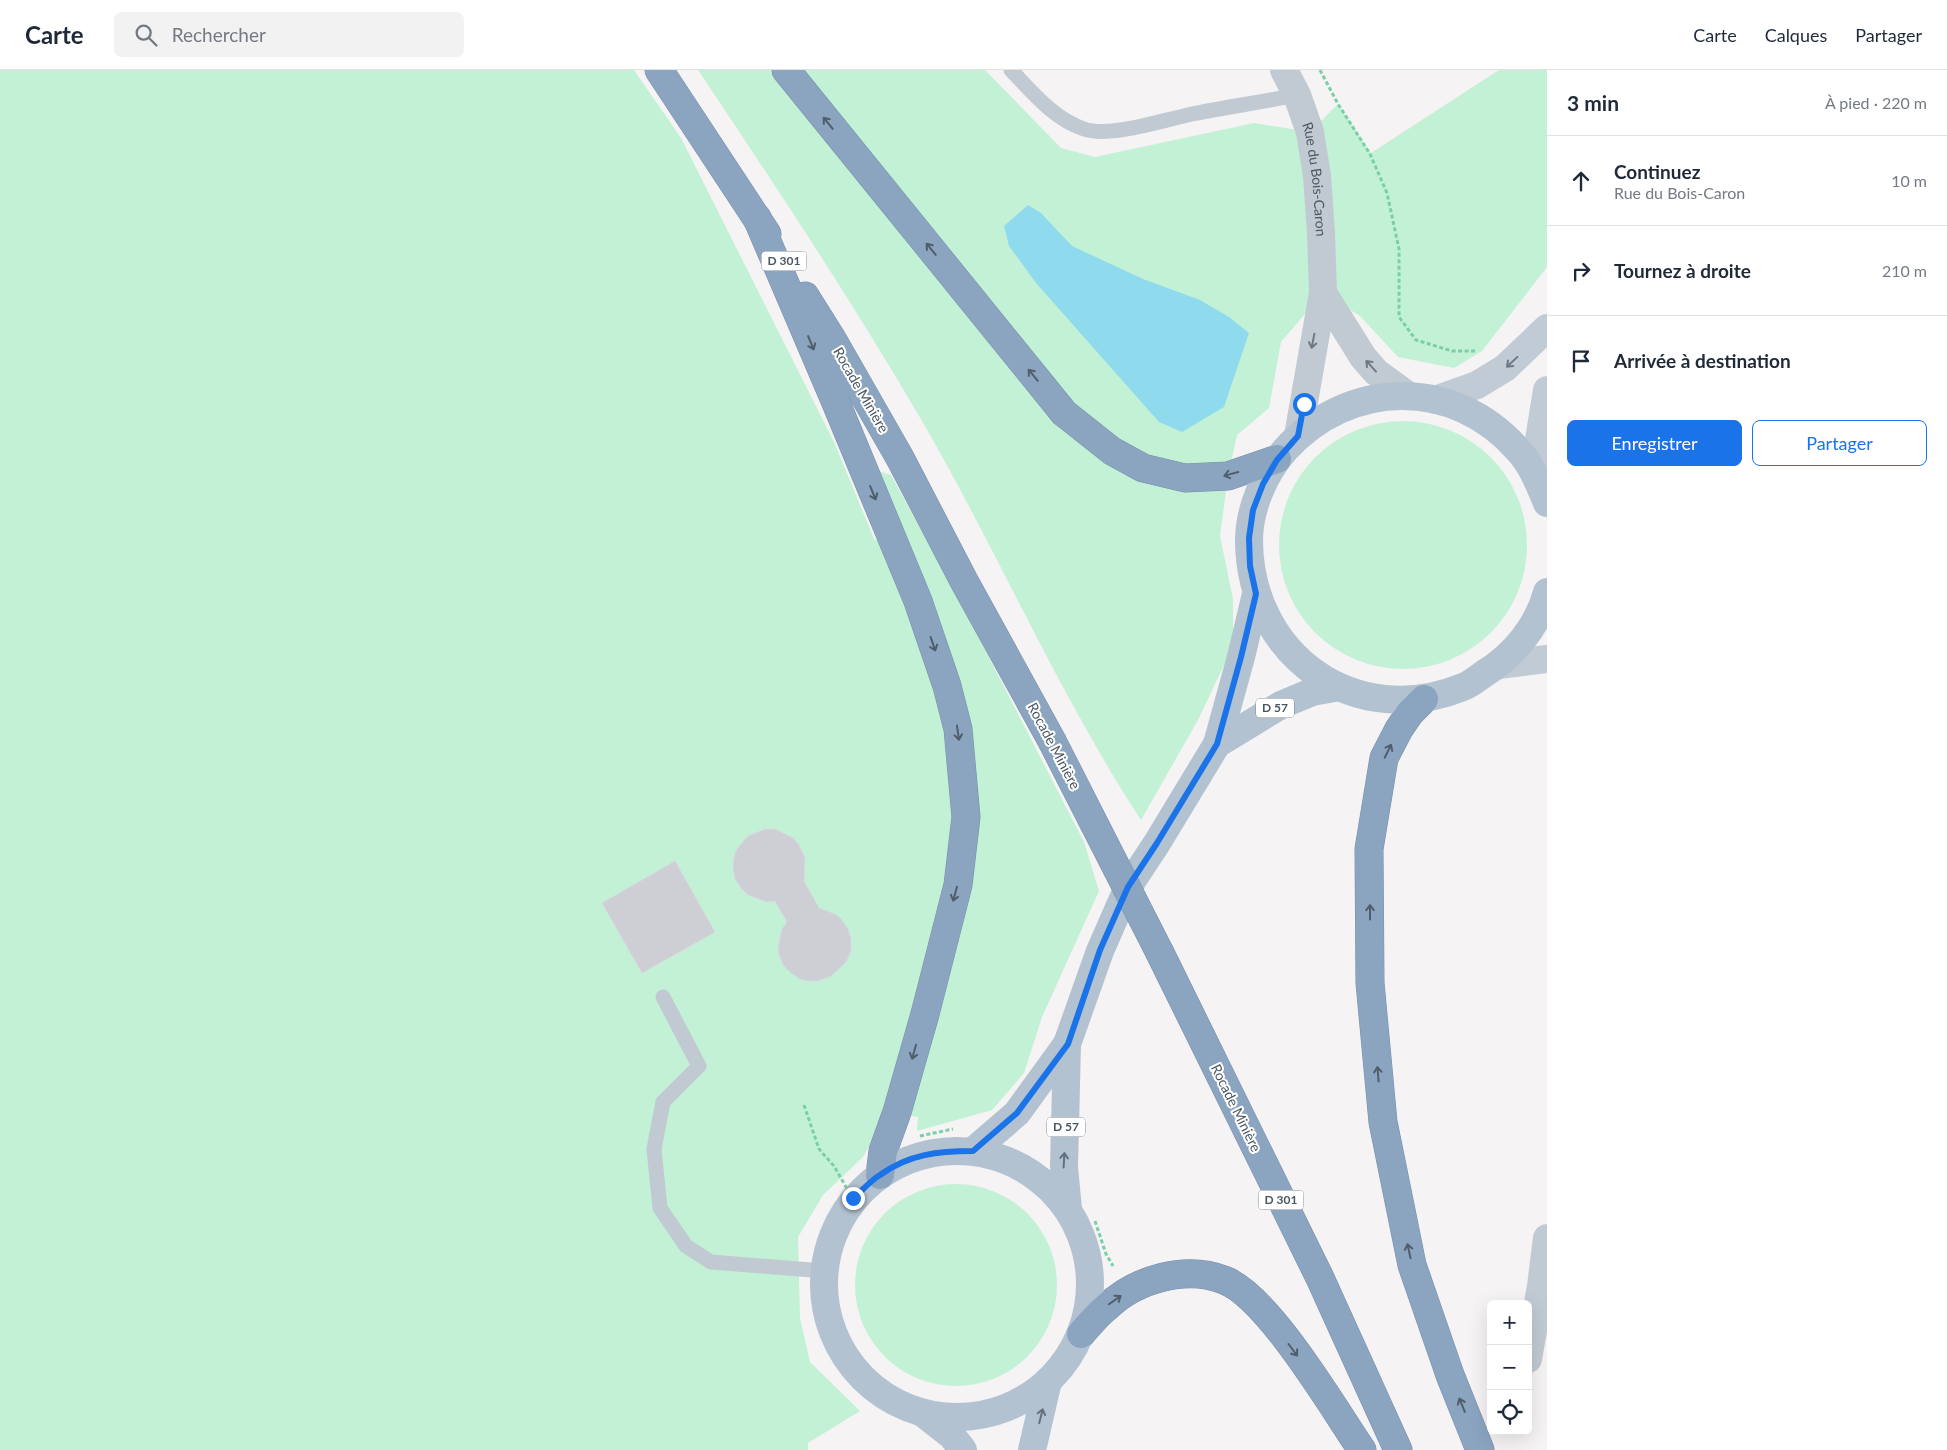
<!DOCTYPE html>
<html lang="fr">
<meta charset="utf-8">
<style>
:root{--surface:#fff;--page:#f2f2f3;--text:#1f2937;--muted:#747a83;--line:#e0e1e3;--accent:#1a73e8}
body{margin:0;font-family:Lato,sans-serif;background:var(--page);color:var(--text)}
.controls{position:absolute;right:15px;bottom:15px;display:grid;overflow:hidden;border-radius:8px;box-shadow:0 5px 20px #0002}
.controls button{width:45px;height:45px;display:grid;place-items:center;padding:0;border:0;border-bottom:1px solid var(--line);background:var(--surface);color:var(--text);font:25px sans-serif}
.stop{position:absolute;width:15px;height:15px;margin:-11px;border:4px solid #1a73e8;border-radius:50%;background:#fff}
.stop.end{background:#1a73e8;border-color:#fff;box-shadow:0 1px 5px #0008}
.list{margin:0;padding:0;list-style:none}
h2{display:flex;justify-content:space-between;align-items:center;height:65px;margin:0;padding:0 20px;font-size:21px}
h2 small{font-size:16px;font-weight:400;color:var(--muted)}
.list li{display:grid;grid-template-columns:32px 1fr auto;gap:15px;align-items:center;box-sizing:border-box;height:90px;padding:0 20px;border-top:1px solid var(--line)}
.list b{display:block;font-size:19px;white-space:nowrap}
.list p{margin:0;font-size:16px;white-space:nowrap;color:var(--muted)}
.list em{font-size:16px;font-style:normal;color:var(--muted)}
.actions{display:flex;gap:10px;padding:15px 20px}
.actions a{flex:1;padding:11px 0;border:1px solid var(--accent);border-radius:8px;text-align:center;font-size:18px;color:var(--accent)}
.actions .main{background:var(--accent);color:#fff}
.icon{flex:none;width:28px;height:28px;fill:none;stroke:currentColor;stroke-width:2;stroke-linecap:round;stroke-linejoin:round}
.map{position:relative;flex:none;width:1547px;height:1380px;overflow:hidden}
header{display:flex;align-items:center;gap:30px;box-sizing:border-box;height:70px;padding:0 25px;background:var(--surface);border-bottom:1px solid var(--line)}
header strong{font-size:24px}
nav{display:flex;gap:28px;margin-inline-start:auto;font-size:18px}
.search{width:350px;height:45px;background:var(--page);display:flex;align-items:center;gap:12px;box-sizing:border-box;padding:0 18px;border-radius:8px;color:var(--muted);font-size:19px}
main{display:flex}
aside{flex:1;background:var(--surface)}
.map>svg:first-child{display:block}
.green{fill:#c3f1d5}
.water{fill:#90daee}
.building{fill:#cdcfd5;stroke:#d7d9de}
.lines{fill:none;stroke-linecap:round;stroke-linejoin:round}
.highway-casing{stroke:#7690ad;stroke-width:29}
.path{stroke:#7ad0a6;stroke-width:3;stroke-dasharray:4 2.5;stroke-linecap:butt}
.lane{stroke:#c1cad2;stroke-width:15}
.street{stroke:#c1cad2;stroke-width:28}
.secondary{stroke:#c1cbd6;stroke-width:28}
.primary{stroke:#b3c2d1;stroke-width:28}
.highway{stroke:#8ba5c1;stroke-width:28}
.highway-bridge-casing{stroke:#7690ad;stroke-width:29;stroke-linecap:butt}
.highway-bridge{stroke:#8ba5c1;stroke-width:28}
.oneway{stroke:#505e6b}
.oneway2{stroke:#6e7983}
.oneway3{stroke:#6e7984}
.oneway4{stroke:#64717d}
.route{stroke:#1a73e8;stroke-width:6}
.labels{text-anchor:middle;stroke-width:4;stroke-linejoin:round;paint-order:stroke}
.shield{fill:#fff;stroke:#808990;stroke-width:1}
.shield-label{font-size:12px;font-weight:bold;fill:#4a5661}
.street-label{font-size:14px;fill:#4a5661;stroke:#fff}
</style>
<header>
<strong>Carte</strong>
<div class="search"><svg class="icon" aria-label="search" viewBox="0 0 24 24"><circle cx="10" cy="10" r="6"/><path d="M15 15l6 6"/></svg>Rechercher</div>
<nav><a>Carte</a><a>Calques</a><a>Partager</a></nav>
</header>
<main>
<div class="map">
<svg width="1547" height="1380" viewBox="0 0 1547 1380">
<rect width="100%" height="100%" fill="#f5f3f3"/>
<g class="green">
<polygon points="0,0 634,0 681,68 834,372 875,471 895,446 878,401 891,405 963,537 1084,772 1099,821 1042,947 1024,1003 992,1040 917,1061 918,1047 888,1042 863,1087 823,1125 798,1167 800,1248 810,1292 860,1341 808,1373 808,1380 0,1380"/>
<path d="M698 0H985L1061 78 1095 87 1254 53 1310 62 1338 34 1371 83 1499 0H1547V197L1482 281 1454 298 1398 287 1360 246 1323 223 1281 272 1269 338 1237 365 1228 406 1220 466 1233 529V576L1198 650 1141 750C1058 623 998 482 922 351 852 231 775 115 698 0Z"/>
<circle cx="1403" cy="475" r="124"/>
<circle cx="956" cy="1215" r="101"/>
</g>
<polygon class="water" points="1028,135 1041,143 1072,176 1143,209 1200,230 1229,247 1249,263 1224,337 1182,362 1159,352 1036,213 1009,176 1004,156"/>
<g class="building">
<polygon points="765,759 775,759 793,768 799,775 805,788 804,811 819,838 835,844 841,849 848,859 851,869 851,881 846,892 831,906 818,911 808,911 800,909 791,903 783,895 779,884 778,878 782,859 787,852 775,831 767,832 748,825 741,818 735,809 733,797 734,787 737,779 748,766"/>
<polygon points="675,791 715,862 642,903 602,833"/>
</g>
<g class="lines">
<defs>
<g id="highway">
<polyline points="659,0 767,164"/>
<polyline points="786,0 1064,343 1112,381 1143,398 1185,408 1228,406 1277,389"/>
<polyline points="757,148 834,328 918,531 947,616 958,659 966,747 958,815 925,944 897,1042 883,1081 880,1105"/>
<polyline points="805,226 832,269 900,388 964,511 1052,671"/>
<polyline points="1424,629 1410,643 1399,659 1384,688 1369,779 1370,913 1383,1052 1412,1195 1450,1305 1480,1380"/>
<polyline points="1160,883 1320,1208 1398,1380"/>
<path d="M1081 1264C1089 1255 1097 1245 1107 1237 1136 1209 1186 1195 1224 1210 1268 1226 1334 1339 1362 1380"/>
</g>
</defs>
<use href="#highway" class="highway-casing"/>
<g class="path">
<polyline points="1320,0 1338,34 1370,84 1387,123 1399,179 1399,247 1416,270 1452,281 1475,281"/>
<polyline points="804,1035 819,1079 834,1096 853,1129"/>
<polyline points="920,1066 953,1059"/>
<polyline points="1095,1151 1106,1184 1113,1196"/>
</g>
<g class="lane">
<path d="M1011 0C1032 22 1054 49 1084 59 1110 68 1164 50 1192 44 1227 37 1262 32 1297 25"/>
<polyline points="663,927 699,996 663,1032 654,1079 660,1138 686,1176 711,1192 824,1201"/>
</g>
<g class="street">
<path id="s1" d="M1284 0 1297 25 1310 62 1317 106 1321 163 1323 223 1298 366"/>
<polyline points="1323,223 1363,287 1376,302 1409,326"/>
<polyline points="1528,1289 1541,1216 1547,1168"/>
</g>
<g class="secondary">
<polyline points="1435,330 1477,315 1505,298 1547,258"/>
<polyline points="1534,401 1547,320"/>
<polyline points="1499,595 1547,589"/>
</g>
<g class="primary">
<path d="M1547 433C1539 414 1532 395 1518 380 1454 307 1349 309 1285 380 1264 404 1249 439 1249 471 1250 586 1355 661 1463 617 1471 614 1478 608 1485 603 1514 585 1538 556 1547 522"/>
<polyline points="1217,674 1281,635 1312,622 1340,617"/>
<polyline points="1067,974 1064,1097 1068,1139"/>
<circle cx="957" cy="1214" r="133"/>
<polyline points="973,1081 1017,1043 1067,974 1100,881 1128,817 1157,773 1217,674 1241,587 1256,524"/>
<polyline points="924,1344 952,1366 963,1380"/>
<polyline points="1032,1380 1048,1311"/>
</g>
<use href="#highway" class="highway"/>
<defs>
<polyline id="highway-bridge" points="1052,671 1160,883"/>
</defs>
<use href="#highway-bridge" class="highway-bridge-casing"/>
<use href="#highway-bridge" class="highway-bridge"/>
</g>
<defs><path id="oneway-shaft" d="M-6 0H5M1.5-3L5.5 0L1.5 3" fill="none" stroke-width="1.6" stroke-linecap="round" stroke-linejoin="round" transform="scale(1.25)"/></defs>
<g class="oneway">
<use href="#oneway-shaft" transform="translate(828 53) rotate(-129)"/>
<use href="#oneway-shaft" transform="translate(931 179) rotate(-129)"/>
<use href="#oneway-shaft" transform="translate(811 273) rotate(67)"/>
<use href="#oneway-shaft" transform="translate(1033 305) rotate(-129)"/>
<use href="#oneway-shaft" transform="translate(1231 404) rotate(165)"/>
<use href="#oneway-shaft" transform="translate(873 423) rotate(68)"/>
<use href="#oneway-shaft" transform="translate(933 574) rotate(71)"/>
<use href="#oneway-shaft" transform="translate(958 663) rotate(82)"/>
<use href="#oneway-shaft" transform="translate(1388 681) rotate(-64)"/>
<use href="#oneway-shaft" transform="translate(955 824) rotate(105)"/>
<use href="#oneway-shaft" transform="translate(1370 842) rotate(-90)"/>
<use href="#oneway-shaft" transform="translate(914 982) rotate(106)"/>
<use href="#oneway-shaft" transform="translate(1378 1004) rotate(-95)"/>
<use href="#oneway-shaft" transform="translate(1409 1181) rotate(-102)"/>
<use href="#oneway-shaft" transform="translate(1115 1230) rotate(-35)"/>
<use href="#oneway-shaft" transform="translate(1293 1280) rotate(53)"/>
<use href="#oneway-shaft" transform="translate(1462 1335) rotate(-112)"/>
</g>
<g class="oneway2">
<use href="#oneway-shaft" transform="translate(1313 271) rotate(101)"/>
<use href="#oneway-shaft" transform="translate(1371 296) rotate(-132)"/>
</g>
<use class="oneway3" href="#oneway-shaft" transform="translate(1512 292) rotate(137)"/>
<g class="oneway4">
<use href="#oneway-shaft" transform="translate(1064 1090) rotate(-87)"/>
<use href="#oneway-shaft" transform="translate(1041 1346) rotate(-76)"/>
</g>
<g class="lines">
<path class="route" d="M853 1128C862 1121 870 1111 880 1105 909 1084 939 1081 973 1081L1017 1043 1068 974 1100 880 1128 817 1157 773 1217 674 1241 587 1256 524 1250 496 1249 468 1253 440 1263 414 1277 390 1298 366 1304 334"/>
</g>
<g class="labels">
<g class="shield">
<rect x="761.5" y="181.5" width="45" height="19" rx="4"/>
<rect x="1256" y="628.5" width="38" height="19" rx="4"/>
<rect x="1047" y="1047.5" width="38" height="19" rx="4"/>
<rect x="1258.5" y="1120.5" width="45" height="19" rx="4"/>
</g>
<g class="shield-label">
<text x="784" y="195">D 301</text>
<text x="1275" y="642">D 57</text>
<text x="1066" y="1061">D 57</text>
<text x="1281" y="1134">D 301</text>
</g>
<g class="street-label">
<text dy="5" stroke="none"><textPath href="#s1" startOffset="115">Rue du Bois-Caron</textPath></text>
<text transform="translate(861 320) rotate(60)" y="5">Rocade Minière</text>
<text transform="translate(1054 676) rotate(62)" y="5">Rocade Minière</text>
<text transform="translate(1236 1038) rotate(64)" y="5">Rocade Minière</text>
</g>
</g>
</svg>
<div class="controls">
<button>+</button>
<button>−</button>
<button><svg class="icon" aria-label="locate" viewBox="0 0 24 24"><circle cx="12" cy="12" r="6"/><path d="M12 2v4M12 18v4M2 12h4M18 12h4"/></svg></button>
</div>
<div class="stop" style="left:1304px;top:334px"></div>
<div class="stop end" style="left:853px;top:1128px"></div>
</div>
<aside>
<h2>3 min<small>À pied · 220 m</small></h2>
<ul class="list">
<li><svg class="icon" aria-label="ahead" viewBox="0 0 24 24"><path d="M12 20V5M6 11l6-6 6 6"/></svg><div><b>Continuez</b><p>Rue du Bois-Caron</p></div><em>10 m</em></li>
<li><svg class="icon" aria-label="right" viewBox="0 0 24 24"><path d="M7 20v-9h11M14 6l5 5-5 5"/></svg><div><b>Tournez à droite</b></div><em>210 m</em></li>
<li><svg class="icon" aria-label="arrive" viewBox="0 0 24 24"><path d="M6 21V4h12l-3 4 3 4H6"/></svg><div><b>Arrivée à destination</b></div></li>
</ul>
<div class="actions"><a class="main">Enregistrer</a><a>Partager</a></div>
</aside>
</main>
